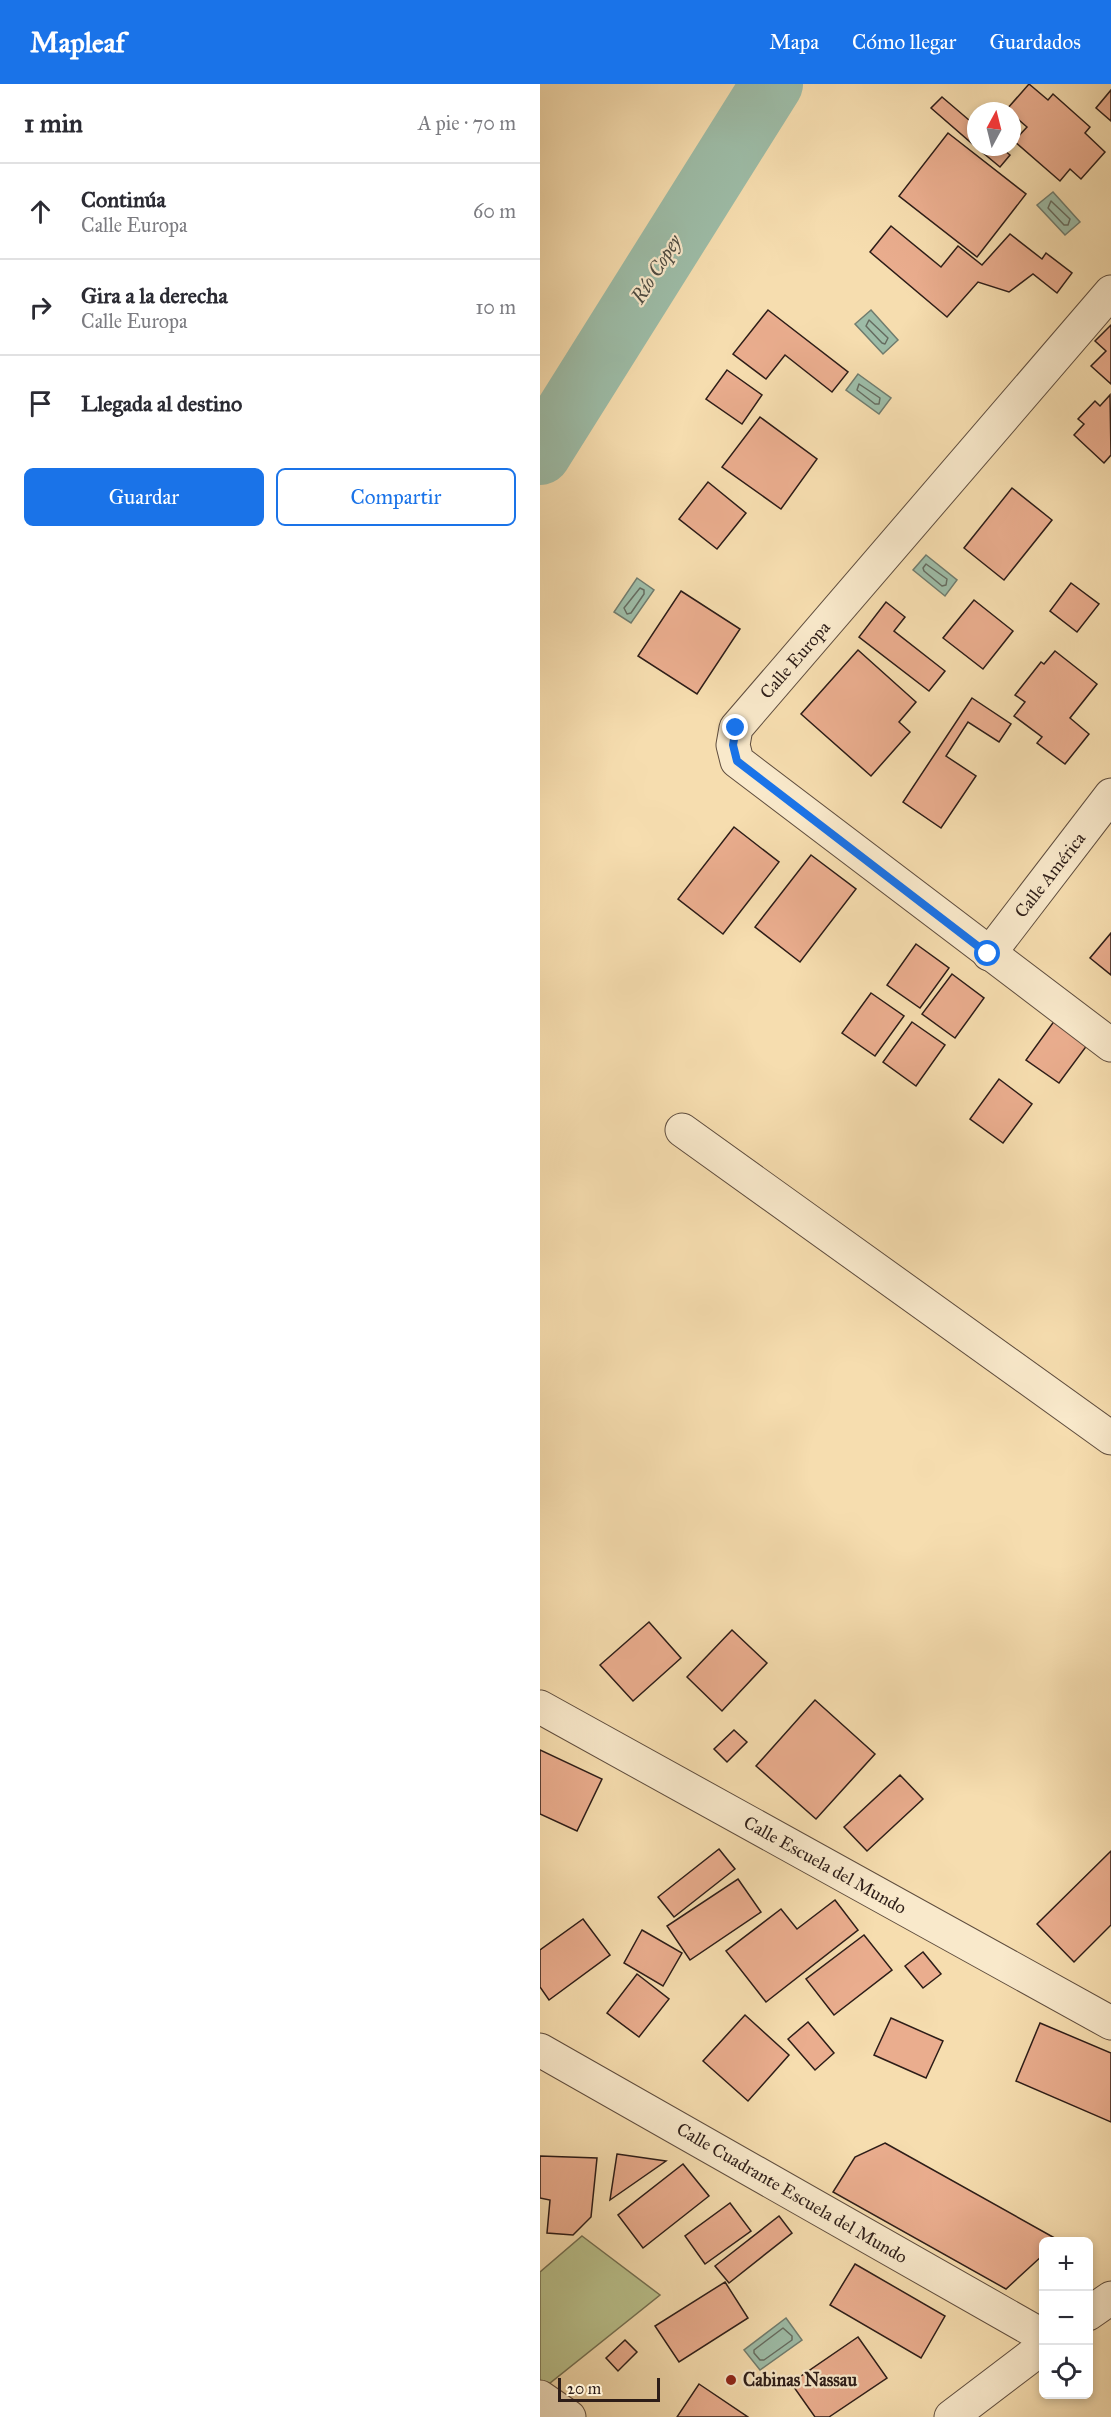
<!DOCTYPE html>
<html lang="es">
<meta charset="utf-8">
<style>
:root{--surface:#fff;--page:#f7f7f7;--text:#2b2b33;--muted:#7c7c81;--line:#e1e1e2;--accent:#1a73e8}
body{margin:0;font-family:"IM FELL Great Primer",serif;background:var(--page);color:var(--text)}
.controls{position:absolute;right:18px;bottom:18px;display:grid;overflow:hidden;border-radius:9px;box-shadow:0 3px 9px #0003}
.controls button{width:54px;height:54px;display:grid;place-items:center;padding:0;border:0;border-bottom:2px solid var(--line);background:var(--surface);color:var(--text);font:30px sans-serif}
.compass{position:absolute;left:427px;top:18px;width:54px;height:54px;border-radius:50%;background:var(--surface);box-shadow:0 3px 9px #0003;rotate:7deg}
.scale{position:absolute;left:18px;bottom:15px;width:102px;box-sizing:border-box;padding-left:6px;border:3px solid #2d1d18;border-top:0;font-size:16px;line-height:21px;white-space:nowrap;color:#2d1d18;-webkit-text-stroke:4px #f9e9cb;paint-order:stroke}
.stop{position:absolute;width:18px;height:18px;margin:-14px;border:4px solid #1a73e8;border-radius:50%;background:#fff}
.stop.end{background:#1a73e8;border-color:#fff;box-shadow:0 2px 6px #0008}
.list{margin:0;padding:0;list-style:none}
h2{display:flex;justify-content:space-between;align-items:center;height:78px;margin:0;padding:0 24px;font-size:26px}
h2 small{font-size:20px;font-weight:400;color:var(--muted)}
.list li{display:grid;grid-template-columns:39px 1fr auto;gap:18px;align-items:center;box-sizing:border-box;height:96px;padding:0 24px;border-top:2px solid var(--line)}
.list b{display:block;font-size:22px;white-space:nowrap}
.list p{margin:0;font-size:20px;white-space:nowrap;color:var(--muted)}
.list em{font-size:20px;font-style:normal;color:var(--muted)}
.actions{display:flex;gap:12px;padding:18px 24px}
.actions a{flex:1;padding:14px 0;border:2px solid var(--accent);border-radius:9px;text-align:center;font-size:21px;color:var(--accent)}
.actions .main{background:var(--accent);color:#fff}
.icon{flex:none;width:33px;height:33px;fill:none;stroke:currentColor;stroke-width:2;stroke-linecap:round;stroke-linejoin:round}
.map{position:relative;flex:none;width:571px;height:2333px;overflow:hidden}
header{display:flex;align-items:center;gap:36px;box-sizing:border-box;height:84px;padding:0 30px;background:var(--accent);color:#fff}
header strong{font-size:28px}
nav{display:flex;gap:33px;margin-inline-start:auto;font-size:21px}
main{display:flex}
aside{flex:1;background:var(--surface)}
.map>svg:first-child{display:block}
.green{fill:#bac28d;stroke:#747052;stroke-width:1.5}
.water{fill:#9dbca7;stroke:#707c6e;stroke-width:1.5}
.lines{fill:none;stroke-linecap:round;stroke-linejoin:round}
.shore{stroke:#656c60;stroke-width:1.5}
.river{stroke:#9dbca7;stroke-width:62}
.building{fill:#eaad8e;stroke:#2d1d18;stroke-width:1.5}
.street-casing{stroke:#5f4d3e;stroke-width:35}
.street{stroke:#f9e9cb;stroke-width:33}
.route{stroke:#1a73e8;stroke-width:8}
.poi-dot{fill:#8f2418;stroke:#f9e9cb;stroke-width:2}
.labels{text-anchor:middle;stroke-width:4.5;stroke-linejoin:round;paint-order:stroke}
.street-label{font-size:18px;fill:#2d1d18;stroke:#f9e9cb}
.poi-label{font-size:18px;font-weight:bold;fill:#2d1d18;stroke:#f9e9cb;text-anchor:start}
.water-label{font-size:20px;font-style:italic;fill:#4f4d43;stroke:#f9e9cb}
</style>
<header>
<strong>Mapleaf</strong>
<nav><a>Mapa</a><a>Cómo llegar</a><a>Guardados</a></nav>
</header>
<main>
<aside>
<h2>1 min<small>A pie · 70 m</small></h2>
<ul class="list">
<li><svg class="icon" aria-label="ahead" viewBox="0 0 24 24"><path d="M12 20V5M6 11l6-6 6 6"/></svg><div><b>Continúa</b><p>Calle Europa</p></div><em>60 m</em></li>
<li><svg class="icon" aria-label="right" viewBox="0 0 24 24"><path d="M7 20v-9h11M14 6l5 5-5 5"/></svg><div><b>Gira a la derecha</b><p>Calle Europa</p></div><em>10 m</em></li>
<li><svg class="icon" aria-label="arrive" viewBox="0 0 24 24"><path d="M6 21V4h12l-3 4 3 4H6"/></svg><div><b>Llegada al destino</b></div></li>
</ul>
<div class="actions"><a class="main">Guardar</a><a>Compartir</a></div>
</aside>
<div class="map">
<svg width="571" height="2333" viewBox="0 0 571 2333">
<rect width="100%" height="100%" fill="#f6ddaf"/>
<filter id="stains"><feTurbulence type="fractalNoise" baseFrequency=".00333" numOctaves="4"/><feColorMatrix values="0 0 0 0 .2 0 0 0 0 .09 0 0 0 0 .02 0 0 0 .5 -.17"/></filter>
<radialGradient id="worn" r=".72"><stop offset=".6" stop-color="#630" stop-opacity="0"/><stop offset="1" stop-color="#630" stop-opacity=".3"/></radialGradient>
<polygon class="green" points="42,2152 120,2211 5,2303 0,2300 0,2188"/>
<g class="water">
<polygon points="513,108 540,138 525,151 497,121"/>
<polygon points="331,226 358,256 343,270 315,240"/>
<polygon points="318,290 351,314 339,330 306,306"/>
<polygon points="386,471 417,496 405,512 373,486"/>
<polygon points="97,494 114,506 91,539 74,528"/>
<polygon points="246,2234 262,2256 220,2286 204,2266"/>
</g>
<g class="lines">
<g class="shore">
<polygon points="511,117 530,135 528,141 524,141 508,124"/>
<polygon points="329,236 348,254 345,260 342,259 326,242"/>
<polygon points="319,300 340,314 339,320 335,320 317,306"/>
<polygon points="386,480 407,495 406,501 402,502 384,487 383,484"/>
<polygon points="100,504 104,506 104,510 91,529 87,530 84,524"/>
<polygon points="243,2244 252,2252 252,2256 224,2276 220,2276 214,2269 214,2266"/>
</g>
<polyline class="river" points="0,370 232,0"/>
</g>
<g class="building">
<polygon points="489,0 508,16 513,10 550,43 545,49 565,68 541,95 530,85 520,97 474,57 487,43 472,30 472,27 467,25"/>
<polygon points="571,6 571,37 556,24"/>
<polygon points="402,13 436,42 436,63 391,24"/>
<polygon points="408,49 486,110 437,173 359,112"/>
<polygon points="436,63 460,63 470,71 460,83"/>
<polygon points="351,142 401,183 418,162 442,181 470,150 502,175 506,169 532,189 517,209 493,190 469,208 438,198 407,233 330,168"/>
<polygon points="228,226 308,288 292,308 245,271 226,295 193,270"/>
<polygon points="571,241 571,300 551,282 566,267 555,257"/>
<polygon points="187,286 222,311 202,340 166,315"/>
<polygon points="570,311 571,371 564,379 534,351 544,340 538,335 555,317 560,322"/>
<polygon points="220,333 277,375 241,425 182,383"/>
<polygon points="168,398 206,429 177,465 139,435"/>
<polygon points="472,404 512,436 464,496 424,464"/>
<polygon points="531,499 559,520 537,548 510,527"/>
<polygon points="141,507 200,545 157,610 98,572"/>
<polygon points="434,516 473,547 443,585 403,554"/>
<polygon points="346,518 365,533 354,547 405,587 389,607 319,553"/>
<polygon points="318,566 376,618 359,638 370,648 331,692 261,630"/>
<polygon points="515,567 557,600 530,634 549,650 525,680 497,659 502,653 474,632 485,618 475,611 501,578 504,580"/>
<polygon points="432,614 471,640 459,658 428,638 406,672 436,692 401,744 363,718"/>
<polygon points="194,743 239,778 183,850 138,815"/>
<polygon points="271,771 316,805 260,878 215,843"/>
<polygon points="571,849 571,891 550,874"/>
<polygon points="376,860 409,884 380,924 347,901"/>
<polygon points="412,890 444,914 415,954 382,930"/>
<polygon points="331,909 364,932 335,972 302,949"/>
<polygon points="515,936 548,960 519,999 486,976"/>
<polygon points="372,938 405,961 376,1002 343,978"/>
<polygon points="459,995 492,1020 463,1059 430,1035"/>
<polygon points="109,1538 141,1574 93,1617 60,1581"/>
<polygon points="192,1546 227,1579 182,1627 147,1593"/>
<polygon points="275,1616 335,1670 276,1735 216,1682"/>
<polygon points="194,1646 207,1658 187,1678 174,1665"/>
<polygon points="0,1666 62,1695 37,1747 0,1730"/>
<polygon points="360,1691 383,1715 327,1767 304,1743"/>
<polygon points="179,1765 195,1785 134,1833 118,1813"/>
<polygon points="571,1767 571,1841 534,1878 497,1840"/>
<polygon points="198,1795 221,1828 150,1876 127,1842"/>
<polygon points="295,1816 318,1846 226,1918 186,1867 241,1825 257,1845"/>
<polygon points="43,1835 70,1871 9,1916 0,1903 0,1866"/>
<polygon points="102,1846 142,1869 123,1902 84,1879"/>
<polygon points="324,1851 352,1886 294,1931 266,1895"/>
<polygon points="383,1868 401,1890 383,1904 365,1882"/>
<polygon points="97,1890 129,1915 99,1953 67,1929"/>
<polygon points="205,1931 249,1971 208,2017 163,1977"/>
<polygon points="351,1934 403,1957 386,1994 334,1971"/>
<polygon points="268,1938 294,1969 275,1986 248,1955"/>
<polygon points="500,1939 571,1969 571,2038 476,1997"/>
<polygon points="345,2059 520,2157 503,2158 503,2171 466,2205 293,2108 315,2073"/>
<polygon points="77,2070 126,2077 70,2116"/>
<polygon points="0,2072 57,2074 51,2133 33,2151 7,2149 10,2116 0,2114"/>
<polygon points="143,2080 169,2112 103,2164 78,2131"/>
<polygon points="190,2119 211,2147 165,2180 145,2152"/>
<polygon points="239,2132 252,2149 189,2199 175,2182"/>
<polygon points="315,2180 405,2232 381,2274 290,2221"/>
<polygon points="185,2198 208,2234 139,2278 115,2242"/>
<polygon points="318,2253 347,2294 289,2333 275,2333 251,2299"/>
<polygon points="85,2256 97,2268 78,2287 66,2274"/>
<polygon points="159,2300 208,2333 137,2333"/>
</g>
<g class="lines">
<defs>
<g id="street">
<polyline points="571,208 196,644 193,661 197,677 571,961"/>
<polyline points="449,870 571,711"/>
<polyline points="142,1046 571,1354"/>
<polyline points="0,1623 571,1939"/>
<polyline points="0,1966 503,2252"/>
<polyline points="548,2230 571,2214"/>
<polyline points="0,2313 29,2333"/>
<polyline points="411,2333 503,2263"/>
</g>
</defs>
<use href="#street" class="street-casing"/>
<use href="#street" class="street"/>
</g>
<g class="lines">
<polyline class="route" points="196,644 193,661 197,677 448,870"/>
</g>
<circle class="poi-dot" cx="191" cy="2296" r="6"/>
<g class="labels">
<g class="street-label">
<text transform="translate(255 576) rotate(-49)" y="6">Calle Europa</text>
<text transform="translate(510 791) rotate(-52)" y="6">Calle América</text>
<text transform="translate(285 1781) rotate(29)" y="6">Calle Escuela del Mundo</text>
<text transform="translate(252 2109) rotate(30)" y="6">Calle Cuadrante Escuela del Mundo</text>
</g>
<g class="poi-label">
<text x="203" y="2302">Cabinas Nassau</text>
</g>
<g class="water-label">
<text transform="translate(116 185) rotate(-58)" y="7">Río Copey</text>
</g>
</g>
<rect width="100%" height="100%" filter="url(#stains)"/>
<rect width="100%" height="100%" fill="url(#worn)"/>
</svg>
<div class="controls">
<button>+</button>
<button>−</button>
<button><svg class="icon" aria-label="locate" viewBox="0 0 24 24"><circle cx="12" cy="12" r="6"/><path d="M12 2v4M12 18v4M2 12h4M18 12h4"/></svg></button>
</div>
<svg class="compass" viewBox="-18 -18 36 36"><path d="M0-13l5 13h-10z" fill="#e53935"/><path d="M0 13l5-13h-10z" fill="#7c7c81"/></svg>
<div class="scale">20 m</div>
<div class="stop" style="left:448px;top:870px"></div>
<div class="stop end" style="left:196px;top:644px"></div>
</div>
</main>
